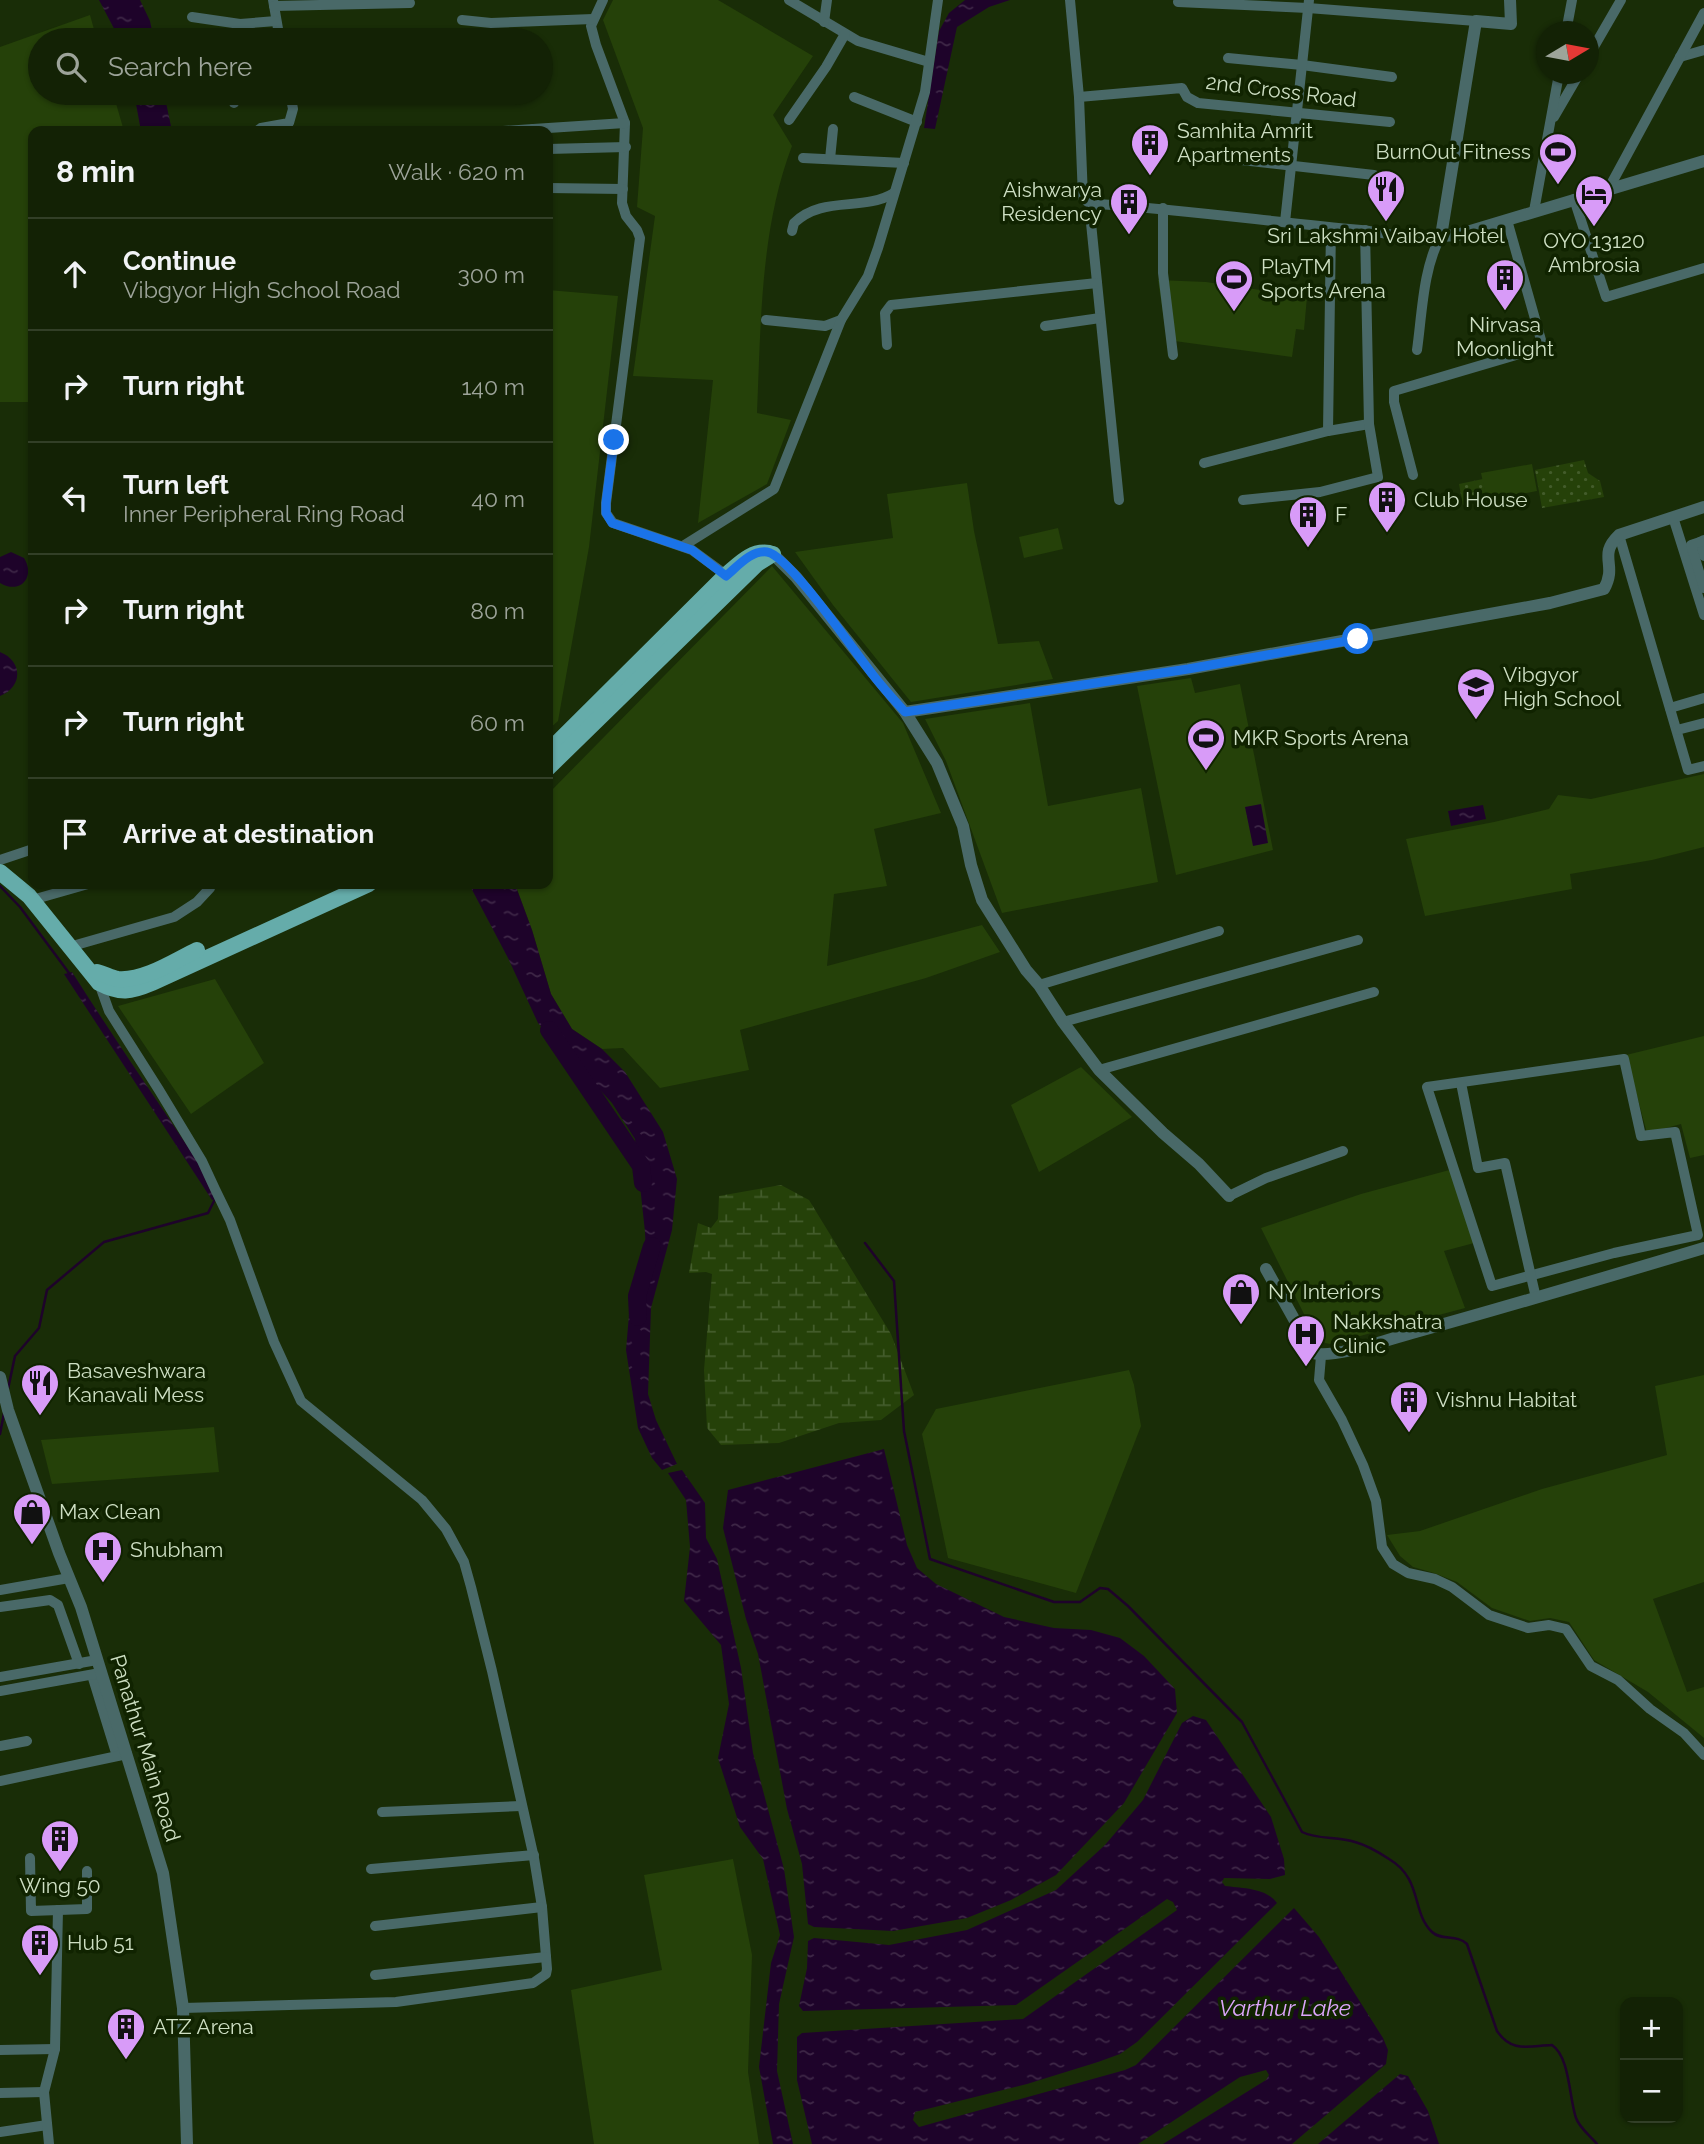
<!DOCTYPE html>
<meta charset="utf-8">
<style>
:root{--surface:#132205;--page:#202f13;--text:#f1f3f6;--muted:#9da49a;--line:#323f27}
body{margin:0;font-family:Raleway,sans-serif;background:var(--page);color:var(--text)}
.controls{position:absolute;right:21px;bottom:21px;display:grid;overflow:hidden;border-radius:14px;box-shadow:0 2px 5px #0004}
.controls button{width:63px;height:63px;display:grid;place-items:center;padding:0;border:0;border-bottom:2px solid var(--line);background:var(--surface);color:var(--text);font:35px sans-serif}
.compass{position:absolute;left:1536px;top:21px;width:63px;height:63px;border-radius:50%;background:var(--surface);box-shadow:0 2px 5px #0004;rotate:80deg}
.stop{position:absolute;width:21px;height:21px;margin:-16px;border:5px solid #1a73e8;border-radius:50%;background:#fff}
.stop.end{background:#1a73e8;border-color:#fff;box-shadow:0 2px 7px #0008}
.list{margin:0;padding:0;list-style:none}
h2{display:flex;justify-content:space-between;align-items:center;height:91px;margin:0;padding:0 28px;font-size:30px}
h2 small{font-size:23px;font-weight:400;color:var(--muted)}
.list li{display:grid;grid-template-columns:46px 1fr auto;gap:21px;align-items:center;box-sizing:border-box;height:112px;padding:0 28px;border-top:2px solid var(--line)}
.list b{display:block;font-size:26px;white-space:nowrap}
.list p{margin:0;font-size:23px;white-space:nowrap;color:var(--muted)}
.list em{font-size:23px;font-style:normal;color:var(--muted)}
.icon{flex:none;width:38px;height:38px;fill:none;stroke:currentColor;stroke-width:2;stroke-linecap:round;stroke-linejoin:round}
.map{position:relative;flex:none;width:1704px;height:2144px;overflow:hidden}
.search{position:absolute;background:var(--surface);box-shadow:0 2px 5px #0004;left:28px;top:28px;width:525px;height:77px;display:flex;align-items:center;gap:18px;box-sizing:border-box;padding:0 24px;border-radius:38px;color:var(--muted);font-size:26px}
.panel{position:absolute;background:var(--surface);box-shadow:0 2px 5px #0004;left:28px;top:126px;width:525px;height:763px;border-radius:14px}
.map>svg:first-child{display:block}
.grass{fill:#254109}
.wetland{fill:url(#wetland-marsh)}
.park{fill:url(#park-dots)}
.water{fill:url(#water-ripples)}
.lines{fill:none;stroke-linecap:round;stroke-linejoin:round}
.stream{stroke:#1e032a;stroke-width:2.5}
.river{stroke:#1e032a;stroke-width:18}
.minor{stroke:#496968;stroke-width:10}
.tertiary{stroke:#496968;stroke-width:12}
.primary{stroke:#65acaa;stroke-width:16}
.route{stroke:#1a73e8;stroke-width:9}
.labels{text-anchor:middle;stroke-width:7;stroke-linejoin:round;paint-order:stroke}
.street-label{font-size:21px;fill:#cedfc3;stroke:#102300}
.poi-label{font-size:21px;fill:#cedfc3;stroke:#102300;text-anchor:start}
.water-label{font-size:23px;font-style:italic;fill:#dca5fa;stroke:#102300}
</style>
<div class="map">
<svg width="1704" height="2144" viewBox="0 0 1704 2144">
<defs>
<pattern id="wetland-marsh" width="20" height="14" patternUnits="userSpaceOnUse" patternTransform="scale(1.75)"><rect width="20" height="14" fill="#254109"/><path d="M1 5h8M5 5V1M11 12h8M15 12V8" fill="none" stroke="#435c2b"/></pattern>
<pattern id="park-dots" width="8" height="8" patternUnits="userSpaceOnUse" patternTransform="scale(1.75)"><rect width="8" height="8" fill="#254109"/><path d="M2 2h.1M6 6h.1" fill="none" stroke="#435c2b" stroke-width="1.8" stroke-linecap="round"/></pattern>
<pattern id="water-ripples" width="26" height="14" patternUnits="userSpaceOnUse" patternTransform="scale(1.75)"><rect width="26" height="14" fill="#1e032a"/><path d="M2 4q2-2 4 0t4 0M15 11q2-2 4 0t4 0" fill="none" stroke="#3e2747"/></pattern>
</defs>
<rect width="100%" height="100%" fill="#192d07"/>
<g class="grass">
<path d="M613 0H718L813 56 773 115 792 146C760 230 761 324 757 413L791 420 767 484 698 523 713 380 633 376 655 216 637 207 643 128 603 20Z"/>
<polygon points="90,15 97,40 40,40 40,93 113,93 124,131 33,131 33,402 0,402 0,47"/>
<polygon points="1158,280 1206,282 1307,297 1304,330 1296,329 1292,357 1167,340"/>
<polygon points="548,290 618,296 589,547 558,721 548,730"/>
<polygon points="1532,464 1537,491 1487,501 1481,473"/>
<polygon points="967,483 974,531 998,644 1039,641 1053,679 911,702 833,605 795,552 893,538 887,494"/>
<polygon points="1058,528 1063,549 1024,558 1019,537"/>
<polygon points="772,566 903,723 941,813 874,829 887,886 834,894 827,966 982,925 1000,952 926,978 740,1030 749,1070 660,1088 623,1048 602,1049 572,1029 551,994 532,930 515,884 548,884 548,794"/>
<polygon points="1191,678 1195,693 1240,684 1273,850 1176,875 1137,686"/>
<polygon points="1030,703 1048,806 1141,788 1158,882 1002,913 946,761 925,719"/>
<polygon points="1704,774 1704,847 1652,860 1570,874 1572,889 1425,916 1406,839 1494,822 1549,809 1558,795 1591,799"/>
<polygon points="215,979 264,1063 191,1114 118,1006"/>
<polygon points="1704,1036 1704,1155 1690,1158 1681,1124 1647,1133 1626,1055"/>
<polygon points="1081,1067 1132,1117 1039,1172 1011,1105"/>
<polygon points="1453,1169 1478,1242 1444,1251 1465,1308 1330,1344 1325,1343 1305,1316 1261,1228 1361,1194"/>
<polygon points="1129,1370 1134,1385 1141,1426 1076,1593 948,1558 922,1434 936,1409"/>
<polygon points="1704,1375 1704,1582 1653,1599 1687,1692 1704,1687 1704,1738 1648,1692 1594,1660 1569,1622 1550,1618 1530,1621 1492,1608 1457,1582 1434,1573 1413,1567 1400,1556 1387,1535 1420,1531 1542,1489 1667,1455 1655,1386"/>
<polygon points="214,1427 219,1472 52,1484 41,1440"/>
<polygon points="733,1859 752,1955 748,2072 759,2144 594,2144 571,1990 662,1970 644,1875"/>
</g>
<polygon class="wetland" points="781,1185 809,1200 891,1334 914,1395 881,1420 839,1423 779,1443 721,1445 707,1428 704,1370 712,1274 706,1272 689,1273 698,1223 711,1228 718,1219 719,1196"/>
<g class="park">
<polygon points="1584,460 1588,473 1600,481 1604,497 1542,508 1535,470"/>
<polygon points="1483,479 1487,501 1463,505 1459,484"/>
</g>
<g class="water">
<polygon points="99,0 140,0 150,21 154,40 120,40"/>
<polygon points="965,0 1010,0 989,7 957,27 935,129 924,128 939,31 949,13"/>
<polygon points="134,93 164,93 172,131 141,131"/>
<path d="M11 552 24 558C36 577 20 595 0 583V557Z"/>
<path d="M0 652C23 661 23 687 0 696Z"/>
<polygon points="1261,804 1268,843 1253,846 1245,807"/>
<polygon points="1483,805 1486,819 1451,826 1448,811"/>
<polygon points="469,884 515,884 532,930 551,994 572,1029 602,1049 625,1072 663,1132 677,1179 672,1230 651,1308 648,1394 656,1420 677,1464 662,1470 652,1458 638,1428 626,1350 629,1315 647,1275 645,1232 635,1139 612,1103 538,1023 508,958"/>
<path d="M72 972C120 1048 172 1122 221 1197L212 1200 64 974Z"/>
<polygon points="884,1449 907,1545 917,1568 936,1584 1004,1617 1054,1628 1091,1630 1120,1638 1144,1656 1175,1689 1177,1713 1124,1803 1056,1875 1011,1900 967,1918 893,1931 814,1927 808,1924 802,1864 787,1809 758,1654 746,1619 723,1528 728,1490"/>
<polygon points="682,1470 705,1503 706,1538 717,1559 741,1668 753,1753 784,1869 794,1937 779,2004 777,2071 793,2144 773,2144 759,2067 771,1963 780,1935 763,1859 740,1827 718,1758 729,1704 721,1645 684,1601 690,1547 686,1500 668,1473"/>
<path d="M1193 1716 1206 1720 1271 1817 1284 1859 1285 1875 1270 1879 1224 1878 1222 1882 1225 1886C1241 1888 1267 1888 1277 1903L1137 2042 1120 2054 1098 2062 1027 2084 915 2112 913 2120 919 2127 1125 2070 1136 2065 1294 1908 1319 1937 1383 2038 1388 2050 1386 2064 1292 2144H1163L1266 2080 1269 2075 1266 2070 1240 2077 1138 2144H812L797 2080V2037L802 2033 1023 2019 1177 1910 1173 1902 1167 1899 1016 2005 803 2011 799 2006 807 1968 808 1941 814 1938 889 1945 967 1930 1056 1890 1105 1845 1143 1800 1182 1723Z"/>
<polygon points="1400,2074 1408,2076 1428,2111 1439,2144 1318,2144"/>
</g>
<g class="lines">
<g class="stream">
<polyline points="0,886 20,907 69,973"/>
<path d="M865 1243 894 1281 904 1431 930 1559 1054 1602H1080L1100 1588 1108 1589 1128 1606 1242 1722 1302 1832C1318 1840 1338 1836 1355 1842 1366 1845 1380 1853 1389 1859 1423 1879 1411 1912 1432 1932 1441 1941 1457 1934 1467 1944L1497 2031C1512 2053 1528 2046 1552 2045 1570 2057 1569 2098 1576 2118 1579 2127 1590 2136 1597 2144"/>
<polyline points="8,1389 15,1356 39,1328 47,1290 104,1242 208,1213 215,1199"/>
<polyline points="0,1434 4,1413"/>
</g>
<g class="river">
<polyline points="549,1030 641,1166 643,1183"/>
<polyline points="638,1317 637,1296 652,1246"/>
</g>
<g class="minor">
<polyline points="273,0 280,40"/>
<polyline points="603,0 591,26 596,45 625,123 622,203 626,216 637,230 640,238 606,503 606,513 613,523 692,550 726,575"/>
<polyline points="789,0 858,41 929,62"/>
<polyline points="1070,0 1079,97 1083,198 1095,208"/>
<polyline points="1178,2 1308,8 1476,21"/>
<polyline points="274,6 410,3"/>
<polyline points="192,17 240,24 276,21"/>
<polyline points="462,20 491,23 593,19"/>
<polyline points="824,22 827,0"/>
<polyline points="1566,32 1572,0"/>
<polyline points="265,40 278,34"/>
<polyline points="1588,57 1621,0"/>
<polyline points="1680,57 1704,50"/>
<polyline points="1228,58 1302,65 1392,77"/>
<polyline points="234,93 234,103"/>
<polyline points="854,97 917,122"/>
<polyline points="1079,97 1182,88 1187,97 1198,103 1390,122"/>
<polyline points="1554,117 1579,74"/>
<polyline points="789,120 826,67 845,34"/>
<polyline points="533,129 625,123"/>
<polyline points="257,131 261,128 289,123 293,109 290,93"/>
<polyline points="503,131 533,129 533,131"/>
<polyline points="548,149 626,147"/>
<polyline points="803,158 904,163"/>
<polyline points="1224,158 1374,175"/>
<polyline points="830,159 833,129"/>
<polyline points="548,188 623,189"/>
<polyline points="1609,188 1704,13"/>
<polyline points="1574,199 1606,297 1704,268"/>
<path d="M1095 208 1098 204C1186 210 1273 222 1361 230 1391 233 1410 241 1441 236"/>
<polyline points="1095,208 1092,211 1091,223 1119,500"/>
<polyline points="1163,208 1163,273 1173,355"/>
<polyline points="1534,211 1559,74"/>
<polyline points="1285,222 1309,0"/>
<path d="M792 231 794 223C823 195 863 212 894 193"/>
<polyline points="766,320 825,326 841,320"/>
<polyline points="1045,326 1100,318"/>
<polyline points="887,345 885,313 891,305 1097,283"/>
<path d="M1417 350C1422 315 1423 267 1441 236"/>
<polyline points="1328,431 1331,228"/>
<polyline points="1204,463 1328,431 1369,424"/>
<polyline points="1413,475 1394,402 1394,391 1543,347 1507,220"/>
<polyline points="1243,500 1320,492 1378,477 1369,424 1365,230"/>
<polyline points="1673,517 1704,615"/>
<polyline points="1619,535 1688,770 1704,766"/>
<polyline points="1704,540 1700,542 1704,556"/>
<polyline points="1700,542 1691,545 1704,588"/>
<polyline points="683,546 774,489 841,320 868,276 878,248 925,92 938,0"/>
<polyline points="1670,708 1704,698"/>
<polyline points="1677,730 1704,723"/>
<polyline points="0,860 33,849"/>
<polyline points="32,900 88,884"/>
<polyline points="69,947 174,917 197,902 210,888 211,884"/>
<polyline points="99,983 109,1011 159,1090 202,1161 215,1189 230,1220 274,1342 301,1401 422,1500 446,1529 464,1562 471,1587 492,1671 534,1858 542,1907 547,1969 546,1974 533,1983 396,2002 183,2008"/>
<polyline points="1039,985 1219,931"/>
<polyline points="1063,1022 1358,940"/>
<polygon points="1624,1059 1641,1136 1675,1132 1698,1235 1614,1253 1492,1286 1427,1087"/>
<polyline points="1099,1070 1374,992"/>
<polyline points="1461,1083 1478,1168 1505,1163 1536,1298"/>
<polyline points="1229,1196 1266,1178 1343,1151"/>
<polyline points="1321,1356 1319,1380 1342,1420 1363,1465 1376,1501 1382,1547 1393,1564 1408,1573 1435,1579 1452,1587 1489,1615 1528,1628 1549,1625 1566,1629 1591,1666 1618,1680 1650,1709 1684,1733 1704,1755"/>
<polyline points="0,1590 69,1578"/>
<polyline points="0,1607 50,1600 58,1605 79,1664"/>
<polyline points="92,1675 117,1756"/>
<polyline points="0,1677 97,1660"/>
<polyline points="0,1691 100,1673"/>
<polyline points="0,1746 27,1741"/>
<polyline points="0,1781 127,1754"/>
<polyline points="382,1812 521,1806"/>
<polyline points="30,1858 31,1911 87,1909 87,1871"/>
<polyline points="371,1869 534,1855"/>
<polyline points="375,1926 542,1907"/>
<polyline points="375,1975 546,1957"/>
<polyline points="0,2050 55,2049"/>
<polyline points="0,2093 44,2092"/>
<polyline points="0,2132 47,2125"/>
<polyline points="49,2144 44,2092 55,2049 58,1910"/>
</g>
<g class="tertiary">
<polyline points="1510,0 1511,24 1476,21 1441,236 1457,235 1704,161"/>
<polyline points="773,554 796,577 905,712 937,763 963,826 971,865 982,900 1026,970 1039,985 1063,1022 1099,1070 1163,1133 1199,1164 1229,1196"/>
<path d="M905 712 1188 669 1550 603 1604 589C1618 564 1597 556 1619 535L1704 507"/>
<path d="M1266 1269 1313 1353C1333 1359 1390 1339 1412 1333 1510 1306 1607 1277 1704 1248"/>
<polyline points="0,1377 8,1410 59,1553 81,1607 163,1873 183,2008 187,2144"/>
</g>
<g class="primary">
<path d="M548 752 726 575C739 564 751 550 769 553"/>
<polyline points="548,768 757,564 773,554"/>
<path d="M0 872 29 896 99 983C120 994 131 992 152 983L369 884"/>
<path d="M97 972C105 974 111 978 118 979 145 981 174 961 197 950"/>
</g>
</g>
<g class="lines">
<path class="route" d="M614 440 606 503V513L612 523 692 550 726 576C738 566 751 550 767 552 789 555 856 654 873 675 883 688 894 700 905 712L1188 669 1358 639"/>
</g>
<defs>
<symbol id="building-pin" viewBox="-11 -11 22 30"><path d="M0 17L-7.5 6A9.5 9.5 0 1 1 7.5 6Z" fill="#d89bf8" stroke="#102300"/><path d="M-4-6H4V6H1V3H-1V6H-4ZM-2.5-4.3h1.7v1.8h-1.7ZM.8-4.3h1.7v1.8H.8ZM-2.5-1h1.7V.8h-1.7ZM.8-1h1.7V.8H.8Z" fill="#111"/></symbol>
<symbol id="stadium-pin" viewBox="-11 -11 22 30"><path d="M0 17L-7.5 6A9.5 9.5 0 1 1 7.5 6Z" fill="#d89bf8" stroke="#102300"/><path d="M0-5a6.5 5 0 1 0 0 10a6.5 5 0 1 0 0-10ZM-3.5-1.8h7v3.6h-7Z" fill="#111"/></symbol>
<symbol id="restaurant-pin" viewBox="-11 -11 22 30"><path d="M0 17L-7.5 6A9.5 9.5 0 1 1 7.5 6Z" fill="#d89bf8" stroke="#102300"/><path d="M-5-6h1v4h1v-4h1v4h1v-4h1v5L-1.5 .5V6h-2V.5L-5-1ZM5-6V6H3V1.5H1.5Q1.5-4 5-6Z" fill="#111"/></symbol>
<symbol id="hotel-pin" viewBox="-11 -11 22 30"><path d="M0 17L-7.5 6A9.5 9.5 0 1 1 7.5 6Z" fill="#d89bf8" stroke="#102300"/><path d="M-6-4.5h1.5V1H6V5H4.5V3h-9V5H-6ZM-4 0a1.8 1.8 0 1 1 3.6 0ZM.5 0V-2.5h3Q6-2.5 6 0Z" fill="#111"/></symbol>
<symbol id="school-pin" viewBox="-11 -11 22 30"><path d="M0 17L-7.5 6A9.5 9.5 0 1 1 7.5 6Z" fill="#d89bf8" stroke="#102300"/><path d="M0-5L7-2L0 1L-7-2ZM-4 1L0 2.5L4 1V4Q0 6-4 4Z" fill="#111"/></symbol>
<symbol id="shop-pin" viewBox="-11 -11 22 30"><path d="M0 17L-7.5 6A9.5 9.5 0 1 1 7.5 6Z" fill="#d89bf8" stroke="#102300"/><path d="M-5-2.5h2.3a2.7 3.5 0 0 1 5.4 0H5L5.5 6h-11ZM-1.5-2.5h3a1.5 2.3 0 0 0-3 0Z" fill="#111"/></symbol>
<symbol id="hospital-pin" viewBox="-11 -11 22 30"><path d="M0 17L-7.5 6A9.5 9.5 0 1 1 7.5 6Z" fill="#d89bf8" stroke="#102300"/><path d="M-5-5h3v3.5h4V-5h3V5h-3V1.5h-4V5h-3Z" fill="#111"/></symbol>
</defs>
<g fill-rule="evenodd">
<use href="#building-pin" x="1128" y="121" width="44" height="60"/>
<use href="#stadium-pin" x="1536" y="130" width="44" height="60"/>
<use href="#restaurant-pin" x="1364" y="167" width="44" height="60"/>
<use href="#hotel-pin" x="1572" y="172" width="44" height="60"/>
<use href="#building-pin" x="1107" y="180" width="44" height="60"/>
<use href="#building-pin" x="1483" y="256" width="44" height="60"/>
<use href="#stadium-pin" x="1212" y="257" width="44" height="60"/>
<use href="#building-pin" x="1365" y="478" width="44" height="60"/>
<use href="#building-pin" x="1286" y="493" width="44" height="60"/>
<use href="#school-pin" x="1454" y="665" width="44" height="60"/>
<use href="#stadium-pin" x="1184" y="716" width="44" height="60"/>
<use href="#shop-pin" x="1219" y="1270" width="44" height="60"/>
<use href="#hospital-pin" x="1284" y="1312" width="44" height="60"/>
<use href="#restaurant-pin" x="18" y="1361" width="44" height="60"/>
<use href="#building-pin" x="1387" y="1378" width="44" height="60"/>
<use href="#shop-pin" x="10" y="1490" width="44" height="60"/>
<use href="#hospital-pin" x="81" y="1528" width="44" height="60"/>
<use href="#building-pin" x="38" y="1817" width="44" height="60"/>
<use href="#building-pin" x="18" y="1921" width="44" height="60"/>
<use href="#building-pin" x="104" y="2005" width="44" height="60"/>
</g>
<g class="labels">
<g class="street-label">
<text transform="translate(1281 91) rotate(7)" y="7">2nd Cross Road</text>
<text transform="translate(145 1748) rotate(73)" y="7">Panathur Main Road</text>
</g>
<g class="poi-label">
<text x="1177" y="138">Samhita Amrit<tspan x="1177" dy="24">Apartments</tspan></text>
<text x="1531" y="159" text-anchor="end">BurnOut Fitness</text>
<text x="1102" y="197" text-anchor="end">Aishwarya<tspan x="1102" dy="24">Residency</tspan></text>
<text x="1386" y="243" text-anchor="middle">Sri Lakshmi Vaibav Hotel</text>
<text x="1594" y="248" text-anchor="middle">OYO 13120<tspan x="1594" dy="24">Ambrosia</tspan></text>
<text x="1261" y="274">PlayTM<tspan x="1261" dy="24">Sports Arena</tspan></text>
<text x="1505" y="332" text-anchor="middle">Nirvasa<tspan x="1505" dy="24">Moonlight</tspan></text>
<text x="1414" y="507">Club House</text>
<text x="1335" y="522">F</text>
<text x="1503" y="682">Vibgyor<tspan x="1503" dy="24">High School</tspan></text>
<text x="1233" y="745">MKR Sports Arena</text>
<text x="1268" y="1299">NY Interiors</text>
<text x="1333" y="1329">Nakkshatra<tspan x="1333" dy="24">Clinic</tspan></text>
<text x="67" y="1378">Basaveshwara<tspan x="67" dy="24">Kanavali Mess</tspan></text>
<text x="1436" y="1407">Vishnu Habitat</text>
<text x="59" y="1519">Max Clean</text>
<text x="130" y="1557">Shubham</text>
<text x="60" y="1893" text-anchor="middle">Wing 50</text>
<text x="67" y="1950">Hub 51</text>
<text x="153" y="2034">ATZ Arena</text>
</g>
<g class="water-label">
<text x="1285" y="2016">Varthur Lake</text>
</g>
</g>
</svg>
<div class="controls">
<button>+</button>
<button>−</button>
</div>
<svg class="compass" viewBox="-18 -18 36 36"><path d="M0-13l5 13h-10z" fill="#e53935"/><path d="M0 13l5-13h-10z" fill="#9da49a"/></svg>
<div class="stop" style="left:1358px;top:639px"></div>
<div class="stop end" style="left:614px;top:440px"></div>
<div class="search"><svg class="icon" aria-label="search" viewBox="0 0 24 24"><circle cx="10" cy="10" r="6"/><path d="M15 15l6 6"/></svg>Search here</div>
<section class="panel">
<h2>8 min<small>Walk · 620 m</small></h2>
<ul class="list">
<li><svg class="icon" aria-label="ahead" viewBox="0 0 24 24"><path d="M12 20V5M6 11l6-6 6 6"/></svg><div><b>Continue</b><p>Vibgyor High School Road</p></div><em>300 m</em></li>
<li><svg class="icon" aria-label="right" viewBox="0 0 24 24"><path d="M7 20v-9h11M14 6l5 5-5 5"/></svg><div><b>Turn right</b></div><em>140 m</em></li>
<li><svg class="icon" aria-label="left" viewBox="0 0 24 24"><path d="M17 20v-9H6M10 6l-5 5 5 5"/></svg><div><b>Turn left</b><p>Inner Peripheral Ring Road</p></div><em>40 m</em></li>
<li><svg class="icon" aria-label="right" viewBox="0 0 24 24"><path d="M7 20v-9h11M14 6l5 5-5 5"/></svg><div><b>Turn right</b></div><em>80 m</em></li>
<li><svg class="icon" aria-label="right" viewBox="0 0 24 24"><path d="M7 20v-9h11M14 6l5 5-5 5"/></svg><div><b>Turn right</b></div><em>60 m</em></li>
<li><svg class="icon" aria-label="arrive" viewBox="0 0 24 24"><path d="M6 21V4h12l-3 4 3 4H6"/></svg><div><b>Arrive at destination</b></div></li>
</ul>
</section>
</div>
